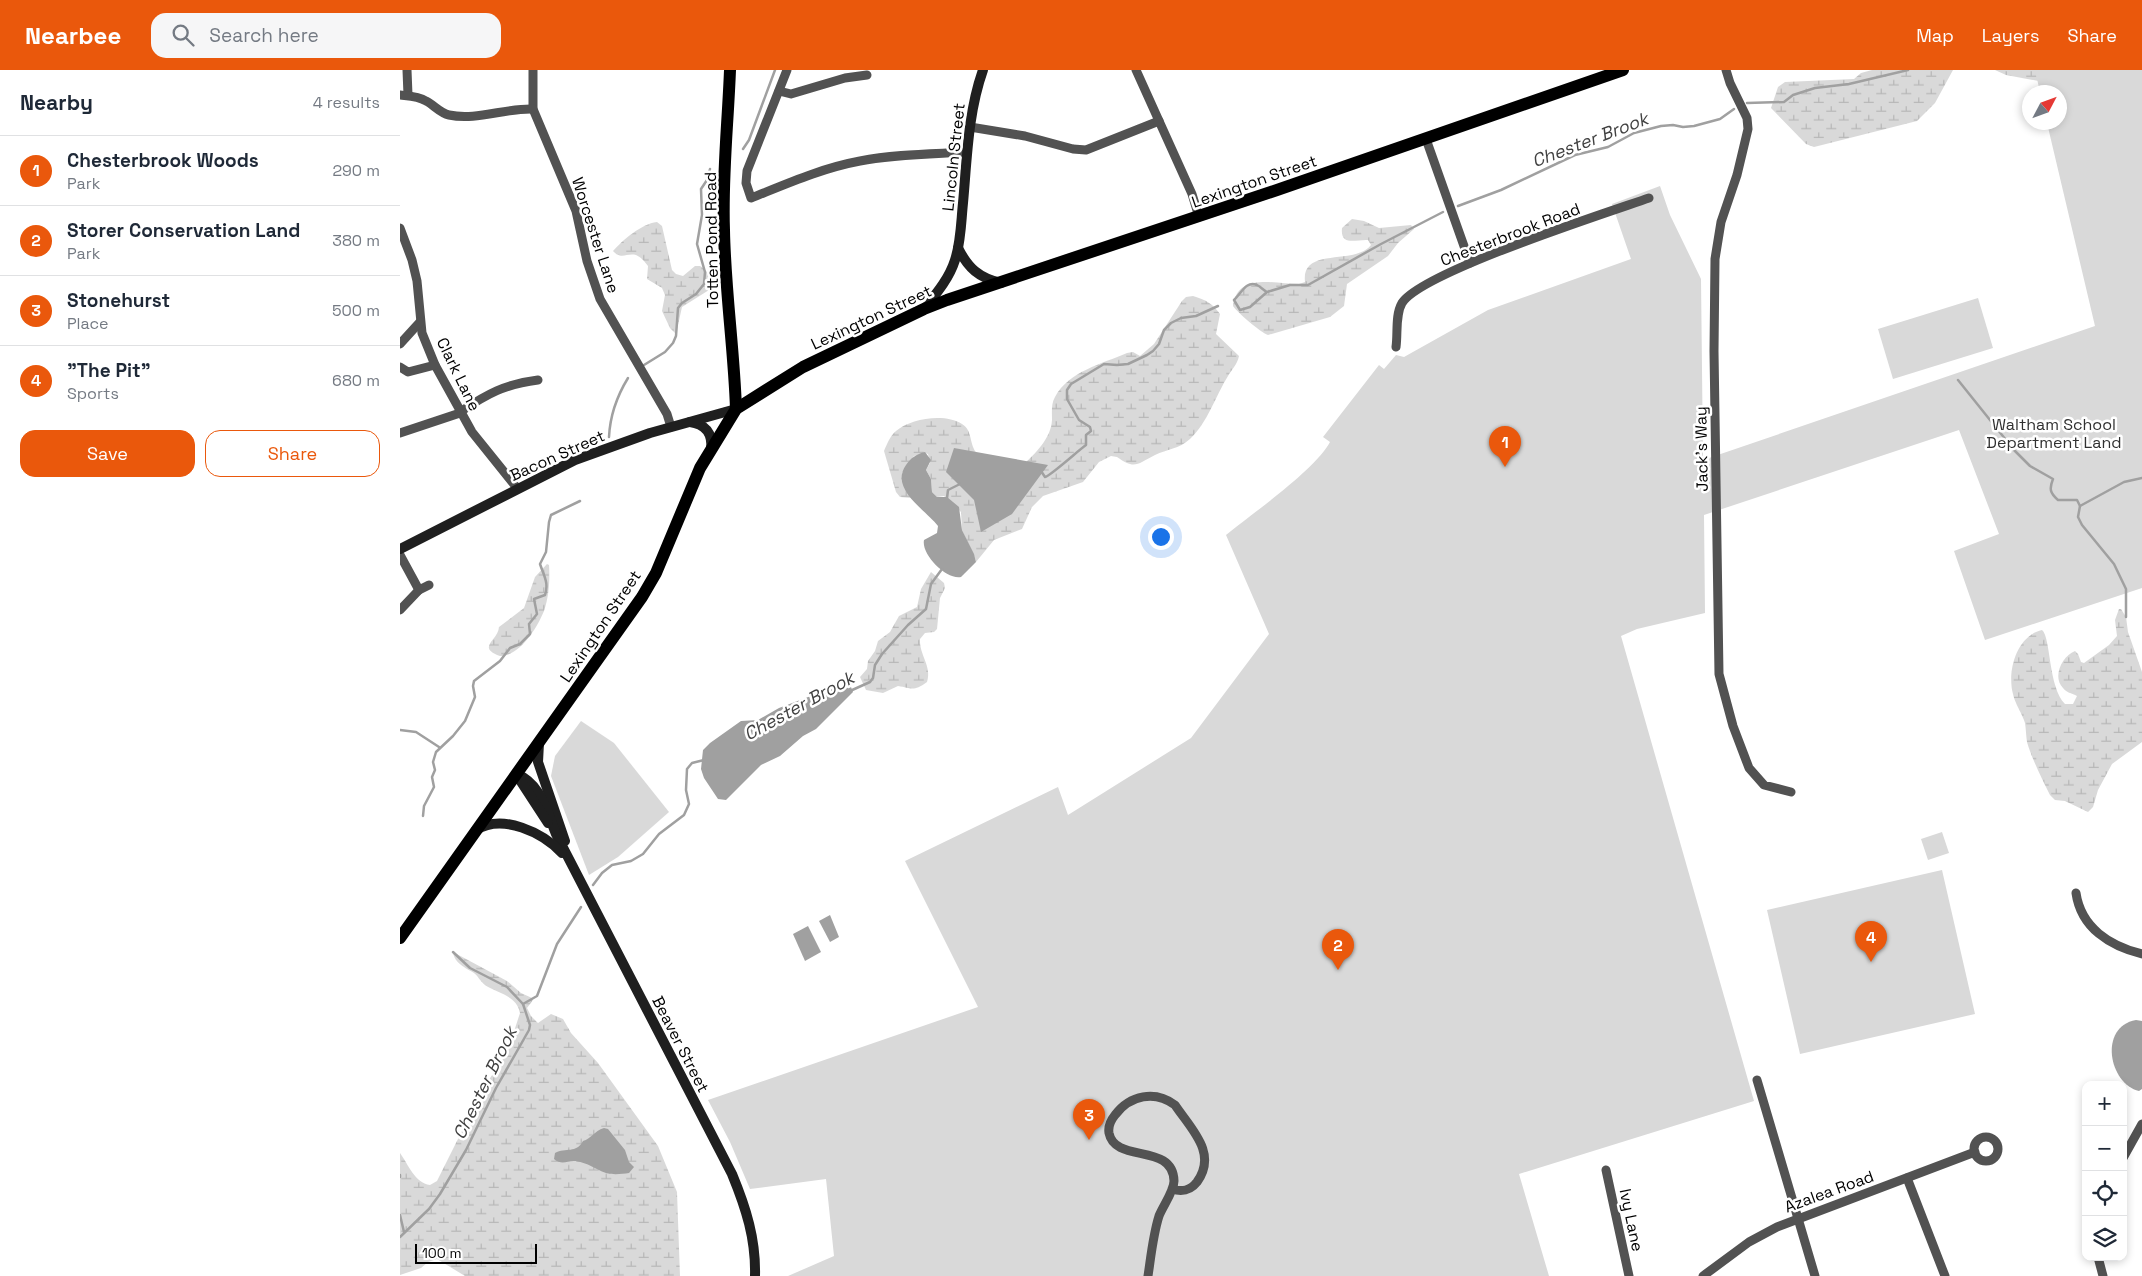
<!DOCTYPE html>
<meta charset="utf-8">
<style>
:root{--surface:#fff;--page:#f6f6f7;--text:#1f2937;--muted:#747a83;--line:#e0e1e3;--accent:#ea580c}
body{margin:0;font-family:"Space Grotesk",sans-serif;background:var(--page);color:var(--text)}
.controls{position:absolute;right:15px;bottom:15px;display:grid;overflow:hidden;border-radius:10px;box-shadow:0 2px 8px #0003}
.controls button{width:45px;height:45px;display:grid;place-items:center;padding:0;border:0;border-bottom:1px solid var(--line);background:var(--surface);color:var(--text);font:25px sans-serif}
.compass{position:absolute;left:1622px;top:15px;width:45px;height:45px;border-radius:50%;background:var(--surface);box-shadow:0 2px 8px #0003;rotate:49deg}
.scale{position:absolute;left:15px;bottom:12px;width:122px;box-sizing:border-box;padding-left:5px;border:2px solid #000;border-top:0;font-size:14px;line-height:18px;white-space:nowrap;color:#000;-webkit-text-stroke:4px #fff;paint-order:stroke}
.you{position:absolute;left:760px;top:466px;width:18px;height:18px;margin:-12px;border:4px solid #fff;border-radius:50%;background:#1a73e8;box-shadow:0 0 0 8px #1a73e833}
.badge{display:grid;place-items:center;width:32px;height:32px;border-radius:50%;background:var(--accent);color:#fff;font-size:16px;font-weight:700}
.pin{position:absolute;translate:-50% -41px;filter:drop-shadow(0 1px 2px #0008)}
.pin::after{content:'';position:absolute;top:26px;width:18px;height:15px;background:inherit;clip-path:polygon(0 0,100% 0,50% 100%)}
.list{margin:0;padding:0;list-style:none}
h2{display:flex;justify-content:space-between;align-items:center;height:65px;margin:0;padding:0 20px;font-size:21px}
h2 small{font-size:16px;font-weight:400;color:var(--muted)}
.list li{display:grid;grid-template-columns:32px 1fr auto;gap:15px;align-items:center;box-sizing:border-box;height:70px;padding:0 20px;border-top:1px solid var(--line)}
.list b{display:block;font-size:19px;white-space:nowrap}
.list p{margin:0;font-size:16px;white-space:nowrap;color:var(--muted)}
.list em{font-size:16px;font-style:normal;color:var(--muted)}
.actions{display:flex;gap:10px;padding:15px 20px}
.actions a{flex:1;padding:11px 0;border:1px solid var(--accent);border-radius:15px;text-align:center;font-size:18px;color:var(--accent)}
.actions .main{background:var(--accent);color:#fff}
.icon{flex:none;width:28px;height:28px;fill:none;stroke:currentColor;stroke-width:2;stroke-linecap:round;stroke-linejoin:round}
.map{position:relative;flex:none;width:1742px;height:1206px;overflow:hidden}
header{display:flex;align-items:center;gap:30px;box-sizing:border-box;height:70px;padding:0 25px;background:var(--accent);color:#fff}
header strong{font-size:24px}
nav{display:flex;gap:28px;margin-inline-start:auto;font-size:18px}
.search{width:350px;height:45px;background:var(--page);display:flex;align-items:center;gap:12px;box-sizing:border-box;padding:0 18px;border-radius:15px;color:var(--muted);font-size:19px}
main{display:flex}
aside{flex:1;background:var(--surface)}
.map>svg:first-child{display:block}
.wetland{fill:url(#wetland-marsh)}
.park{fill:#d9d9d9}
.water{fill:#a0a0a0}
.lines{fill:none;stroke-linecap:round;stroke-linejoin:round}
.stream{stroke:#a0a0a0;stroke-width:2.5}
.street{stroke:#525252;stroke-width:9}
.secondary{stroke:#1f1f1f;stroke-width:10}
.primary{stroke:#000;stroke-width:12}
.labels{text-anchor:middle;stroke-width:5;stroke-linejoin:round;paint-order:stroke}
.street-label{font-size:16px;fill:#000;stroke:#fff}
.park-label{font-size:16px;fill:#303030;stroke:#fff}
.water-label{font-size:18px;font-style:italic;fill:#414141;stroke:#fff}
</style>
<header>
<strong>Nearbee</strong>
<div class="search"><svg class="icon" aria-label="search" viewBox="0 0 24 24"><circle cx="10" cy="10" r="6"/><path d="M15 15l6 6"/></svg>Search here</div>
<nav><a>Map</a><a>Layers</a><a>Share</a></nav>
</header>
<main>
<aside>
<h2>Nearby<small>4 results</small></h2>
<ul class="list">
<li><span class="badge">1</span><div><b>Chesterbrook Woods</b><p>Park</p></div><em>290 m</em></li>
<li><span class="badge">2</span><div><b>Storer Conservation Land</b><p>Park</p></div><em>380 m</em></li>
<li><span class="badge">3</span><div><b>Stonehurst</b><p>Place</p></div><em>500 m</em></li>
<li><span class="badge">4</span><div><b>&quot;The Pit&quot;</b><p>Sports</p></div><em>680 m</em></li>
</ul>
<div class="actions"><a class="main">Save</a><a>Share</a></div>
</aside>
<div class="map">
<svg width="1742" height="1206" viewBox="0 0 1742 1206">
<defs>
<pattern id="wetland-marsh" width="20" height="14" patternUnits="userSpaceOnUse" patternTransform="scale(1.25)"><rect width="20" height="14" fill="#d9d9d9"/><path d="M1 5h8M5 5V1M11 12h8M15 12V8" fill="none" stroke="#b8b8b8"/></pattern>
</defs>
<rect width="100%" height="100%" fill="#fff"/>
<g class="wetland">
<polygon points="1472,0 1553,0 1535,33 1517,51 1422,75 1414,77 1406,74 1371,38 1378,17 1385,12 1454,9 1461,3"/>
<polygon points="1595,0 1700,0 1649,13 1606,5"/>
<path d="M952 149 964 151 979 158 1011 155 1014 159 998 173 988 186 947 214 944 236 930 247 868 265C860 262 838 243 833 236 837 202 875 214 899 214L905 212C901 176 955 196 971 175L968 170C957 169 940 177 942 158Z"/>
<path d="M257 152 262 156 272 200 276 204 283 206 295 196H300C308 200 314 212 309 220L282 237 276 264 270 258 262 241 265 225 262 218 247 209 248 196C245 192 241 187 236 185 226 183 221 190 213 181 223 170 241 154 257 152Z"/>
<path d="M793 226C806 230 812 233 820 244L816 264 839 286C837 295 832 299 828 306 815 327 808 352 790 369 779 379 767 379 755 385 737 394 735 400 717 387L711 386 699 392 683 412 643 426 632 437 622 459 594 470 576 492 575 488 562 460 561 442 544 426 537 427 532 422 531 409 526 400 530 393 528 384 525 383 514 386 502 403 504 417 511 428 500 427 496 422 484 381C487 374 490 366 496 361 511 348 545 343 562 354 574 361 568 378 580 386 588 391 615 391 626 392 638 381 651 367 652 350 652 342 651 334 655 327 669 301 702 294 727 283L733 282 740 286 754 274 782 231 786 227Z"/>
<path d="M147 494 149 495C150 510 149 527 144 541 137 558 120 586 100 586 76 577 98 571 99 557L124 538 135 507Z"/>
<path d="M531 502 544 513 545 518 540 528 537 559 534 562 525 563 520 569C519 585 532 596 527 612 513 622 512 618 498 616L483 623 466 620 460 607 467 599 468 591 475 581 478 571 490 562 499 546 517 537 521 519Z"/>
<path d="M1719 539H1721L1726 547 1728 562 1742 602V672L1712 694 1698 720 1693 737 1688 742 1665 731 1655 730 1650 725C1642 709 1632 689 1627 672 1626 666 1626 659 1625 653 1622 643 1615 634 1613 624 1607 602 1616 566 1642 560 1651 567 1648 617 1665 634H1673L1677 626C1672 623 1667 623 1663 618 1652 607 1662 586 1675 581L1678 584 1681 592 1684 593 1709 575 1717 566 1715 550Z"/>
<path d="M53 882 107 911 121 923 132 928 133 930 127 938 131 946 138 953 151 944 163 949 171 963 198 993 258 1076 277 1122 280 1206H65L37 1189 28 1192 21 1198 0 1205V1083C8 1094 15 1113 30 1115L37 1111 84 1017 107 983 120 943C117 925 96 923 85 915 80 911 78 906 74 903 66 898 54 893 53 882Z"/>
</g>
<g class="park">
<path d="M1635 0H1742V518L1585 570 1554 481 1599 464 1559 360 1304 445 1305 543 1237 559 1221 566 1354 1031 1119 1104 1149 1206H388L434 1186 426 1109 350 1119 330 1072 308 1030 578 937 505 791 658 717 668 745 791 668 869 564 826 465C853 443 915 400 930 372L923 367 979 295 984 299 996 285 1004 287 1088 240 1231 189 1212 134 1260 116 1270 145 1301 209 1303 390 1695 256 1647 53 1660 52V22H1640Z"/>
<polygon points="1578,228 1593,278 1493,309 1478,259"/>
<polygon points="181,651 214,673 269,742 218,787 189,805 151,706 155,686"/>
<polygon points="1542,762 1549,783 1528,790 1521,769"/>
<polygon points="1542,800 1575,944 1400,984 1367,840"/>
</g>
<g class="water">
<polygon points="554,378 648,395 612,444 581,462 574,430 546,402"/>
<path d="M525 382 531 390 526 400 531 409 532 422 537 427H547L559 437 562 460 574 484 576 492 561 507C546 510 521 484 524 470L537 463 538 456C526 440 489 419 506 395 511 388 516 384 525 382Z"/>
<polygon points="430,615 451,617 453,622 416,659 403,666 380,686 361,695 326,730 318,729 304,708 301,699 303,680 310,673 341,651 358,650 379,638 416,624"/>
<polygon points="430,845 439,867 430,872 419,851"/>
<polygon points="408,856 421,882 405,891 393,864"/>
<path d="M1736 950 1742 951V1019L1739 1021C1709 1014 1698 957 1736 950Z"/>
<path d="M204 1058 208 1059 225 1080 229 1092 234 1097 229 1103C222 1104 213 1105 206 1103 195 1099 188 1093 176 1091 167 1090 163 1096 154 1089L155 1083C166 1077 176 1084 183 1071 191 1069 194 1061 204 1058Z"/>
</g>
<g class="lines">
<g class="stream">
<polyline points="1347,33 1384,32 1393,25 1415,18 1449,14 1508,0"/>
<polyline points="343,79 349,70 375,0"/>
<polyline points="1058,136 1101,120 1175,85 1208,77 1234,63 1261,56 1273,55 1283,57 1294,56 1320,49 1334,39"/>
<path d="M867 222C863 220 861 217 857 215 846 210 841 224 834 230L840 240 850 237 867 222 890 215H908L981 174 1043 142"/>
<polyline points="244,295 265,282 273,273 276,266 278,238 282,233 296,224 304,214 305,202 297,174 302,145 301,119 307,110 310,99"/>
<path d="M1558 310 1614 380 1630 396 1653 409C1649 419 1650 423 1658 430H1677L1680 436 1678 447 1682 455 1714 494 1726 519V547"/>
<path d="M209 367C210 346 217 326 228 308"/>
<path d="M641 401 645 407C649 407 680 379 686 375V365L691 361 690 357 679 350 667 329V320L671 314 704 294 717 295 728 294 747 285 753 281 759 274 764 260 771 253 781 248 796 246 818 236"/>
<polyline points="547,428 548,420 560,414"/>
<polyline points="1680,436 1724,412 1742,408"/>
<polyline points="450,621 470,612 473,608 475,595 482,584 508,555 526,539 531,514 542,499"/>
<polyline points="0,660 16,662 39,677"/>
<path d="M23 746 24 736 34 717 32 707 35 700 33 692 36 682 53 666 65 651 75 627 73 616 74 611 100 591 110 578 120 574 130 564 129 554 137 544 134 529 145 525C149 513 144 506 140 494L146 482 149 452 151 445 180 431"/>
<polyline points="193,815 202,803 212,795 231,791 243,784 259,764 284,745 289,734 286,720 287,699 292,693 304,690"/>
<polyline points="53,882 70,898 107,917 123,934"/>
<polyline points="0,1105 0,1107"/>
<polyline points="0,1145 4,1162"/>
<polyline points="0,1167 29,1139 40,1124 66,1080 96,1018 129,960 130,955 123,934 137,926 157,874 181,837"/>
</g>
<g class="street">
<polyline points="7,0 8,25"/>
<polyline points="133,0 133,39 176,141 187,191 200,229 267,344 271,357"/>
<path d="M387 0 347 101 346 113 351 128C386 114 422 98 460 91 495 84 532 84 567 82"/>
<polyline points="736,0 792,124 799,147"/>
<polyline points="1326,0 1330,13 1347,48 1348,59 1337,105 1321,152 1315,189 1314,281 1319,604 1333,656 1349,698 1364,715 1391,722"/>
<polyline points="379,21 391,24 445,8 467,5"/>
<path d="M0 25C9 26 18 26 26 31 34 35 40 43 49 45 76 51 105 38 133 39"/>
<polyline points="570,57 625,66 673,79 686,80 759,51"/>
<polyline points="1026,69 1070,193"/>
<polyline points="0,158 12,190 17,211 22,263 35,295 72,362 117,418"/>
<polyline points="0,274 20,252"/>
<path d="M996 277C998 263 995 245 1002 233 1022 202 1206 143 1249 128"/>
<polyline points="0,297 8,302 35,295"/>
<path d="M60 342C87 324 105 314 138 310"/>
<polyline points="0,363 60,343"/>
<polyline points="0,485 19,520"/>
<polyline points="0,540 19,520 29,515"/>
<path d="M1676 823C1681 858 1710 876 1742 884"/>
<polyline points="1357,1010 1415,1206"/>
<circle cx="1586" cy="1079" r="12"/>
<polyline points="1723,1088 1742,1054"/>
<polyline points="1206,1100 1229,1206"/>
<polyline points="1507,1108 1545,1206"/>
<polyline points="1698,1187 1703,1206"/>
<path d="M748 1206C751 1186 753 1165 759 1146 763 1136 774 1121 774 1111 773 1072 715 1094 709 1063 708 1057 711 1050 715 1045 730 1025 755 1020 775 1035 791 1059 818 1083 797 1112 790 1121 782 1122 772 1119"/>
<polyline points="1303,1206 1349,1172 1377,1157 1575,1082"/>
</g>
<g class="secondary">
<path d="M558 178C568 198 579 208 601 213"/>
<path d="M524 239C536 224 549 209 555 190 561 172 561 152 563 133 567 89 568 42 583 0"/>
<path d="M290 352C305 354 313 363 311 379"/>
<polyline points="0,479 175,390 250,363 336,339"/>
<polyline points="139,673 138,692 165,771"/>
<path d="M116 704C141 713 147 742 156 764L332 1104C346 1138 356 1169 355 1206"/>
<polyline points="116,704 148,753"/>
<path d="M76 760C103 743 143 763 162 783"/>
</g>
<g class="primary">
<path d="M330 0C328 53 322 107 324 160 325 220 334 279 336 339"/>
<polyline points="0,868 242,527 256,503 300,398 336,339 403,297 524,239 547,230 877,120 1223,0"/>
</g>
</g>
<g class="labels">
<g class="street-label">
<text transform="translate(553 87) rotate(-84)" y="6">Lincoln Street</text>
<text transform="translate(854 111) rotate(-19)" y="6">Lexington Street</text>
<text transform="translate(1110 164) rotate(-21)" y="6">Chesterbrook Road</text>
<text transform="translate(196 165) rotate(72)" y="6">Worcester Lane</text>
<text transform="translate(311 170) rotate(-91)" y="6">Totten Pond Road</text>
<text transform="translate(471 247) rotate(-25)" y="6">Lexington Street</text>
<text transform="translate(59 304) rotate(64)" y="6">Clark Lane</text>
<text transform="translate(1301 379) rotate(-91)" y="6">Jack's Way</text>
<text transform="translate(157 385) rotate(-24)" y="6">Bacon Street</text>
<text transform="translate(200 556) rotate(-56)" y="6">Lexington Street</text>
<text transform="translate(281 974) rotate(63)" y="6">Beaver Street</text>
<text transform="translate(1429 1121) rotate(-20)" y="6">Azalea Road</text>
<text transform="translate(1232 1150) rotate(78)" y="6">Ivy Lane</text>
</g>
<g class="park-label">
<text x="1654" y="360">Waltham School<tspan x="1654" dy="18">Department Land</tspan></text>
</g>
<g class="water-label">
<text transform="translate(1190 70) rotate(-21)" y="6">Chester Brook</text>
<text transform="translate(399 636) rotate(-29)" y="6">Chester Brook</text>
<text transform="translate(85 1013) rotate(-64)" y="6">Chester Brook</text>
</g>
</g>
</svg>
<div class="controls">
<button>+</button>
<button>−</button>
<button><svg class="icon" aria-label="locate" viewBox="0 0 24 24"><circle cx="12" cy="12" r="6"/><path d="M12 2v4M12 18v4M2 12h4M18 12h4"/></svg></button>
<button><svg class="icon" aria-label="layers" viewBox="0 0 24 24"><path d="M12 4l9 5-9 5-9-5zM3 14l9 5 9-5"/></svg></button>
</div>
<svg class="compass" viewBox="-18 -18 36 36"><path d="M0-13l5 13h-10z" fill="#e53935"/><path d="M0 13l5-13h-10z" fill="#747a83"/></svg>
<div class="scale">100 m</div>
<div class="you"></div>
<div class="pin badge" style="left:1105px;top:397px">1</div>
<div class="pin badge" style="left:938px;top:900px">2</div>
<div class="pin badge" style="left:689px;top:1070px">3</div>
<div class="pin badge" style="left:1471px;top:892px">4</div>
</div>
</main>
